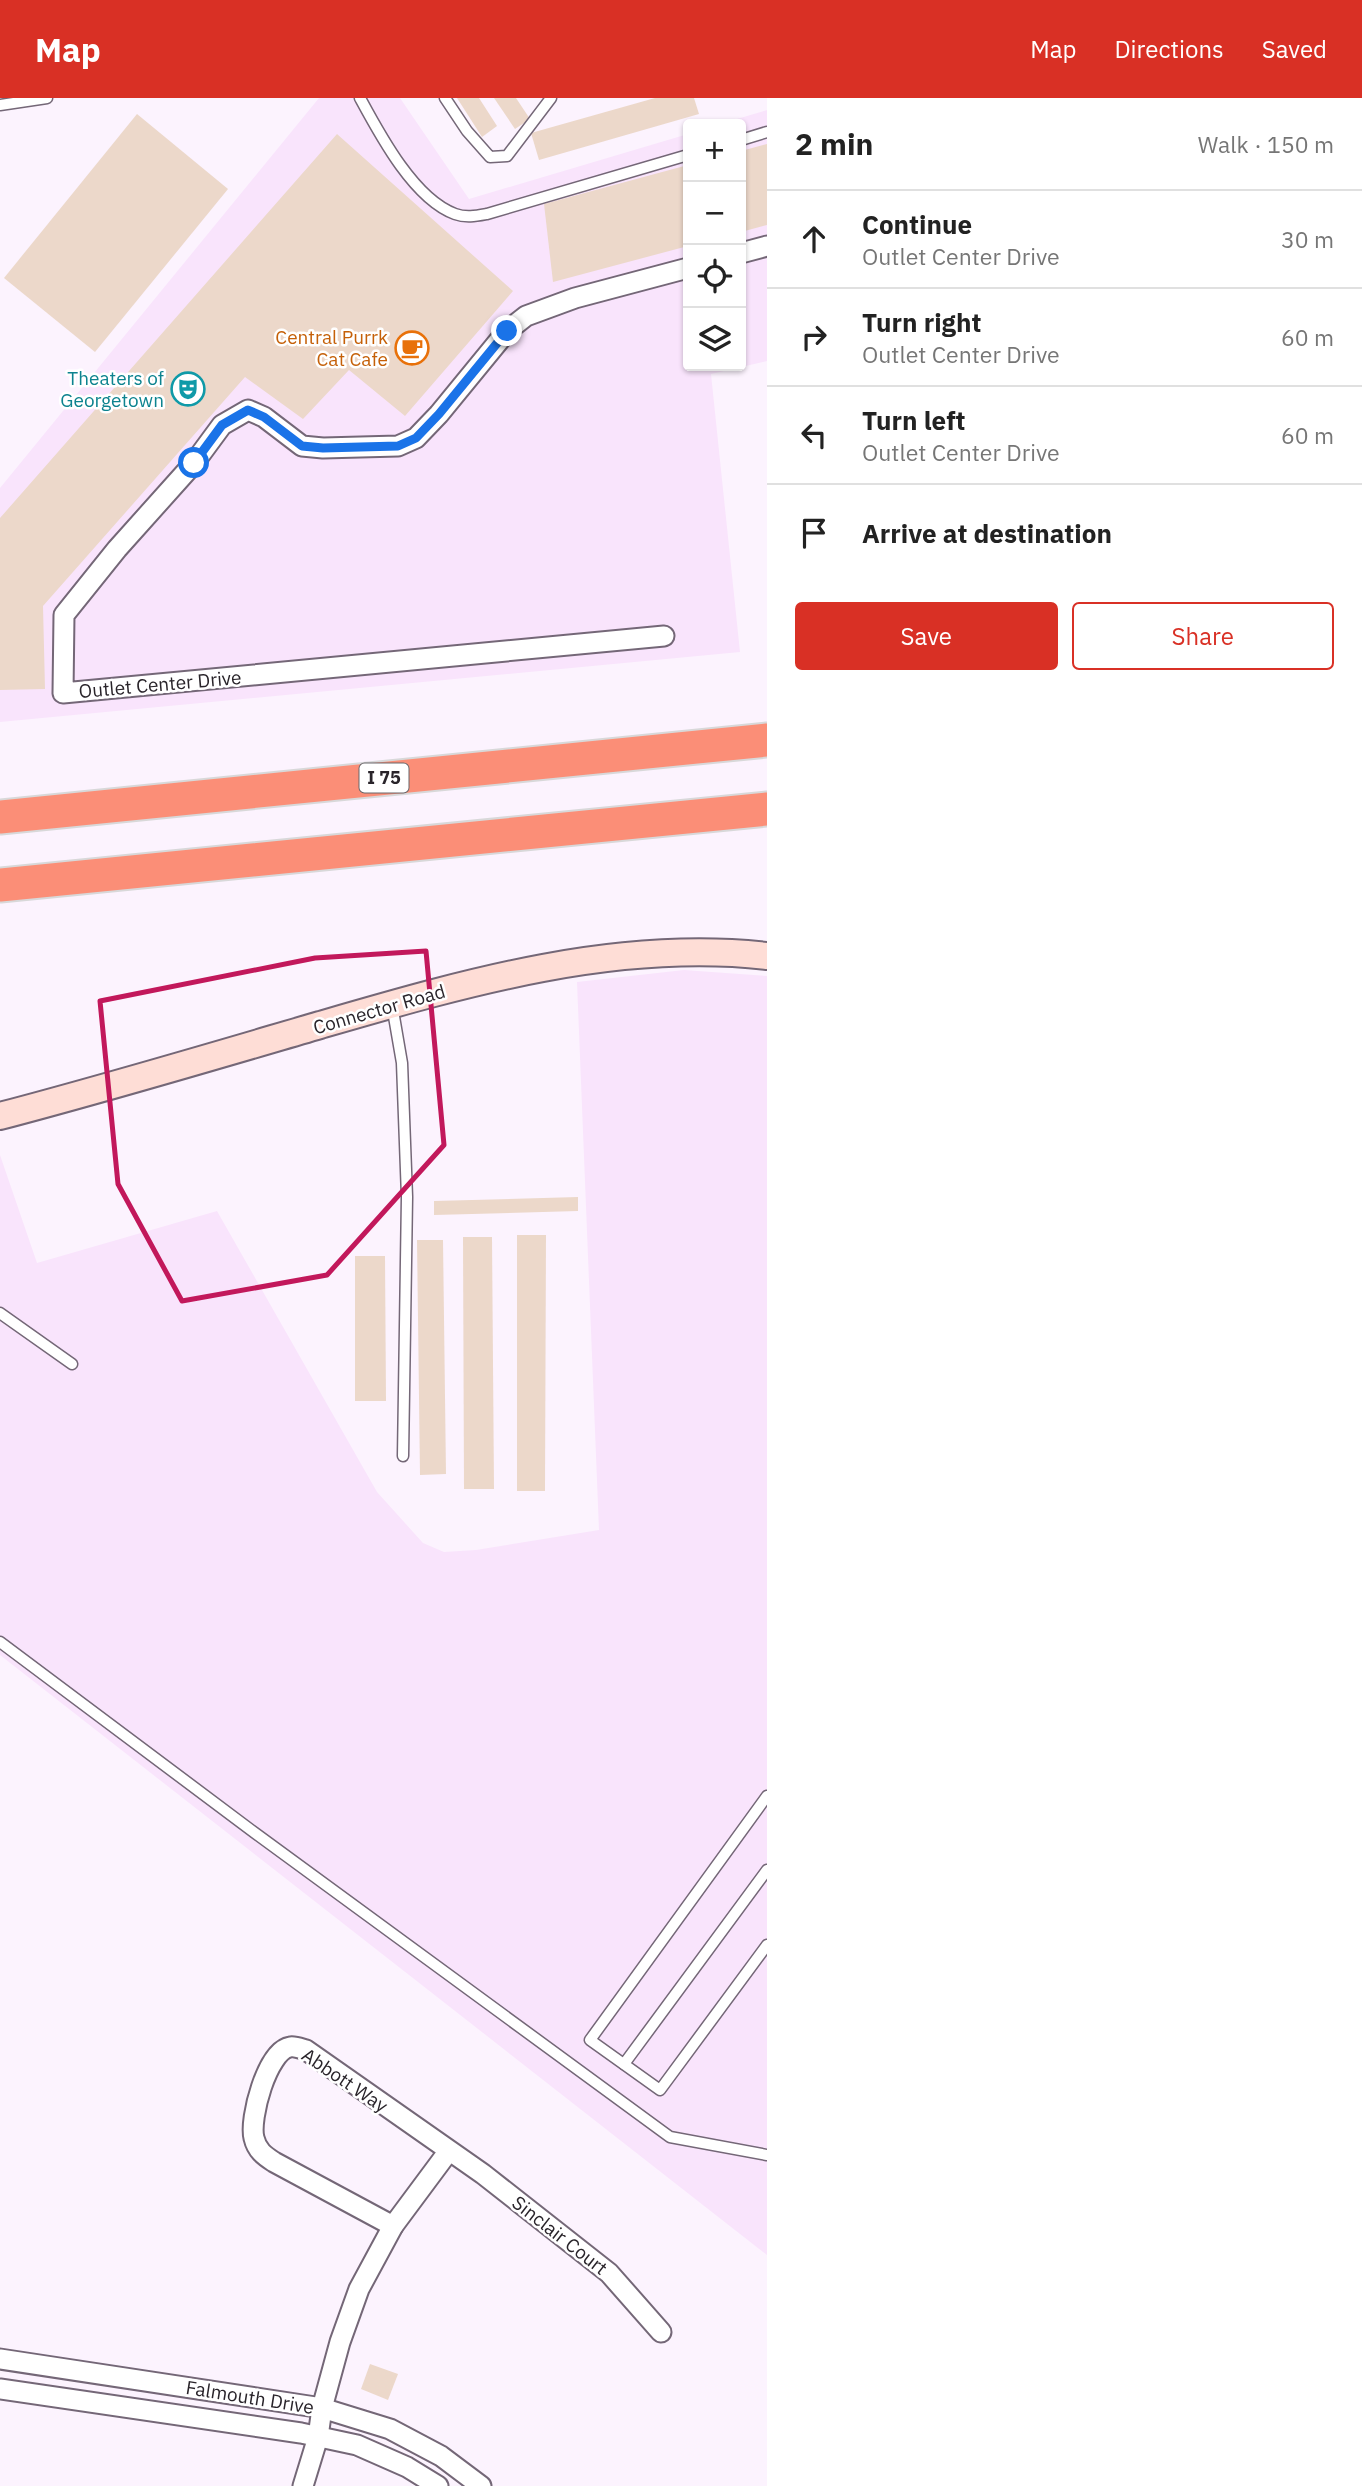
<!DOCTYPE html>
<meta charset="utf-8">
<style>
:root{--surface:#fff;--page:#f2f2f2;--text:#222;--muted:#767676;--line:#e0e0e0;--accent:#d93025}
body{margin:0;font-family:"IBM Plex Sans",sans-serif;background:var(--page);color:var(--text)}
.controls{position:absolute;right:21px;top:21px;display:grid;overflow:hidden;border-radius:7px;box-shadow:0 2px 5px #0004}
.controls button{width:63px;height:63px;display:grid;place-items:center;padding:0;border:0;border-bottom:2px solid var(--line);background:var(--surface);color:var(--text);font:35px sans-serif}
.stop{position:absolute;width:21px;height:21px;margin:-16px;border:5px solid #1a73e8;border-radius:50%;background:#fff}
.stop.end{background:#1a73e8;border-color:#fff;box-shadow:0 2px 7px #0008}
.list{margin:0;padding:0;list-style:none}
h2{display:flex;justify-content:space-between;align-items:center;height:91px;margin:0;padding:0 28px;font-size:30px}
h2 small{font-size:23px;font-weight:400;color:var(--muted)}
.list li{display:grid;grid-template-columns:46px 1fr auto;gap:21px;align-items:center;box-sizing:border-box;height:98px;padding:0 28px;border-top:2px solid var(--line)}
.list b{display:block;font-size:26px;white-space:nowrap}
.list p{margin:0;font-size:23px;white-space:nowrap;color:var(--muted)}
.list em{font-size:23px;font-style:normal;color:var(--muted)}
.actions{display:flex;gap:14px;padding:21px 28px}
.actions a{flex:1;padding:16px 0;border:2px solid var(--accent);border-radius:7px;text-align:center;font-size:24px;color:var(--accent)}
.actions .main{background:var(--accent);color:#fff}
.icon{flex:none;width:38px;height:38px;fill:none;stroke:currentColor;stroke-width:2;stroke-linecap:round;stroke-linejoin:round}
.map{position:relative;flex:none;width:767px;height:2388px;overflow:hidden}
header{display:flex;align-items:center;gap:42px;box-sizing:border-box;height:98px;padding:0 35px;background:var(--accent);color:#fff}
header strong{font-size:33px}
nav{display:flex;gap:38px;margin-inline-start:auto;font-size:24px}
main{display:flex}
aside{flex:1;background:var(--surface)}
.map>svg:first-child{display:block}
.built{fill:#f9e4fc}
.building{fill:#ecd8ca}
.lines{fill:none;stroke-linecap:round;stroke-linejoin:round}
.lane-casing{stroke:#746777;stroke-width:13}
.street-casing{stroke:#746777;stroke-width:23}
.secondary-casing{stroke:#746777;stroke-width:30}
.highway-casing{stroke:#d8d8d9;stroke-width:37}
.lane{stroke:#fff;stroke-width:10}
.street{stroke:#fff;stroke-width:19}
.secondary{stroke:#feddd6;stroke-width:26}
.highway{stroke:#fb8e77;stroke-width:33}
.route{stroke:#1a73e8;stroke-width:9}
.marked{fill:none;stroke:#c2185b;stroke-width:5;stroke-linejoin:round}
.labels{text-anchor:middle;stroke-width:5;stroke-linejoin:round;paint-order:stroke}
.shield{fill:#fff;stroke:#69666a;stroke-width:2}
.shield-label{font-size:18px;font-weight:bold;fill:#29242a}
.food-label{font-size:19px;fill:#c56008;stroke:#fff;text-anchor:end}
.culture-label{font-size:19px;fill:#0d838f;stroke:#fff;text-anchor:end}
.street-label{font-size:19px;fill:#29242a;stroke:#fff}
</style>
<header>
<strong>Map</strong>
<nav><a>Map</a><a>Directions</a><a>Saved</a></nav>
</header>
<main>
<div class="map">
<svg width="767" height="2388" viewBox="0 0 767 2388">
<rect width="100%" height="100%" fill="#fcf3fe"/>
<g class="built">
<polygon points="319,0 400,0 469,101 688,36 688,268 741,268 741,26 720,26 767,12 767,263 711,276 740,554 0,624 0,390"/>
<polygon points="684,872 767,878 767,2157 0,1557 0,1057 37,1165 217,1113 377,1394 423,1445 444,1454 476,1452 599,1432 577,884"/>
</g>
<g class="building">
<polygon points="457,0 479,0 497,28 482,39"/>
<polygon points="494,0 516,0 530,21 515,31"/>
<polygon points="655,0 694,0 699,16 539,62 531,35"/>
<polygon points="137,16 228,91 95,254 4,180"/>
<polygon points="337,36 513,193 405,318 349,272 303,321 245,279 43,508 45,591 0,592 0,420"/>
<polygon points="767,46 767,127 741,134 741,53"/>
<polygon points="688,67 688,148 553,184 544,106"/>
<polygon points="578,1099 578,1113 434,1117 434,1103"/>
<polygon points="517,1137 546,1137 545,1393 517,1393"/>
<polygon points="463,1139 492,1139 494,1391 464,1391"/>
<polygon points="417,1142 443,1142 446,1376 420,1377"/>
<polygon points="355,1158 385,1158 386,1303 355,1303"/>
<polygon points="370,2266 398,2276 388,2302 361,2291"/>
</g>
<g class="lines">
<defs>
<g id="lane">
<path d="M360 0C380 37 414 101 455 116 466 120 476 118 487 116L688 57"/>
<polyline points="445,0 467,33 490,59 507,58 551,0"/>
<polyline points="0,7 47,0"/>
<polyline points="741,42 767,34"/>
<polyline points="392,907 402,965 407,1099 403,1358"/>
<polyline points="0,1215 72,1266"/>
<polyline points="0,1544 255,1735 670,2039 767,2057"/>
<polyline points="767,1698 590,1942 660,1992 767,1847"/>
<polyline points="624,1966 767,1772"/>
</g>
<g id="street">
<polyline points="741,155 767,148"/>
<polyline points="664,538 63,595 64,517 117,451 194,365 222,327 248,312 264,319 302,348 323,350 398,348 416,340 439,316 507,233 526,218 575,200 688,170"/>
<path d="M393 2128 274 2064C265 2058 257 2053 254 2040 249 2021 267 1953 290 1949 295 1948 302 1951 306 1952L483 2076 609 2175 661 2234"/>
<polyline points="0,2261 322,2310 390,2331 441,2358 481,2388"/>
<polyline points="0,2291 301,2335 357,2347 407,2369 438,2388"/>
<polyline points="303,2388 318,2339 322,2310 340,2244 359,2191 393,2128 448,2054"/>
</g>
<path id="secondary" d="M0 1018C107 990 214 958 320 927 465 885 615 841 767 858"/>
<g id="highway">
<polyline points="0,719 767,642"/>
<polyline points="0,787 767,711"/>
</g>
</defs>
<use href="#lane" class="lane-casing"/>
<use href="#street" class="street-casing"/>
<use href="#secondary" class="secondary-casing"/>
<use href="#highway" class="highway-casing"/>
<use href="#lane" class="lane"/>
<use href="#street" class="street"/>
<use href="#secondary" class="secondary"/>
<use href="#highway" class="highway"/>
</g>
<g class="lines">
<polyline class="route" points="194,365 222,327 248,312 264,319 302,348 323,350 398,348 416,340 439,316 507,233"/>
</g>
<path class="marked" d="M426 853 444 1047 327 1177 182 1203 118 1086 100 903 315 860Z"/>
<defs>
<symbol id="cafe-ring" viewBox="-11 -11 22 22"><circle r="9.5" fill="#fff" stroke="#e8710a" stroke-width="1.5"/><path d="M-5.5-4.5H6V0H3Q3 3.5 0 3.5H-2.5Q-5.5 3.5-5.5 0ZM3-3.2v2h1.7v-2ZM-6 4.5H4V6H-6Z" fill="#e8710a"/></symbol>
<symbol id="theatre-ring" viewBox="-11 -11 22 22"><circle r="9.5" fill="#fff" stroke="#0f9aa8" stroke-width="1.5"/><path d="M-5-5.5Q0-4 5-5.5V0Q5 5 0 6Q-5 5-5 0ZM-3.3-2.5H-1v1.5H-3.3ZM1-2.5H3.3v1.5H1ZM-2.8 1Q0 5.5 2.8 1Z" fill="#0f9aa8"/></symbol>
</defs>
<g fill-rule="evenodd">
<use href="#cafe-ring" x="393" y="231" width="38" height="38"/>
<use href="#theatre-ring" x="169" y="272" width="38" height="38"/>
</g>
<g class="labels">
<rect class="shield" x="359.5" y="665.5" width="49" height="29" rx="5"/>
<g class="shield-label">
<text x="384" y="686">I 75</text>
</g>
<g class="food-label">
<text x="388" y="246">Central Purrk<tspan x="388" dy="22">Cat Cafe</tspan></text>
</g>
<g class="culture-label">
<text x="164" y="287">Theaters of<tspan x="164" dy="22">Georgetown</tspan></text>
</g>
<g class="street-label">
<text transform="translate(160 586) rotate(-5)" y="7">Outlet Center Drive</text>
<text transform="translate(379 911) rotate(-16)" y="7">Connector Road</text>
<text transform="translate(345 1982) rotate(34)" y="7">Abbott Way</text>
<text transform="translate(560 2137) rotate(38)" y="7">Sinclair Court</text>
<text transform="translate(250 2299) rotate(9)" y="7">Falmouth Drive</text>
</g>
</g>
</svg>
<div class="controls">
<button>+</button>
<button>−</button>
<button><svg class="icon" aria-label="locate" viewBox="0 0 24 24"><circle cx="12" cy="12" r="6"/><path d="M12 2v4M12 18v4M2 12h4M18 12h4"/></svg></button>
<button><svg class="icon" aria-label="layers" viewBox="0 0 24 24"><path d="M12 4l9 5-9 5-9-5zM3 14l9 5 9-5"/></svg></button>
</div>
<div class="stop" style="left:194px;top:365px"></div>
<div class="stop end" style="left:507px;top:233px"></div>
</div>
<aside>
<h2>2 min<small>Walk · 150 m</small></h2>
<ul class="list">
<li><svg class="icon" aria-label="ahead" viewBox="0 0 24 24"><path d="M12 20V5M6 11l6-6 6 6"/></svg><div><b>Continue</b><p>Outlet Center Drive</p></div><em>30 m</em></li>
<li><svg class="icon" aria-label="right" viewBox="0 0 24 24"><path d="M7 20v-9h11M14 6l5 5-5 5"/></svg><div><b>Turn right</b><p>Outlet Center Drive</p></div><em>60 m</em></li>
<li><svg class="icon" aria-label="left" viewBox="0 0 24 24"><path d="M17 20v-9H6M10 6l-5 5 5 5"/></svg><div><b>Turn left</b><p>Outlet Center Drive</p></div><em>60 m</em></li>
<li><svg class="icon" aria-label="arrive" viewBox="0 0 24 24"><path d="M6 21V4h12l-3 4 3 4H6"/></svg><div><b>Arrive at destination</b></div></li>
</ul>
<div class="actions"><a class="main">Save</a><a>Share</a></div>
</aside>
</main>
